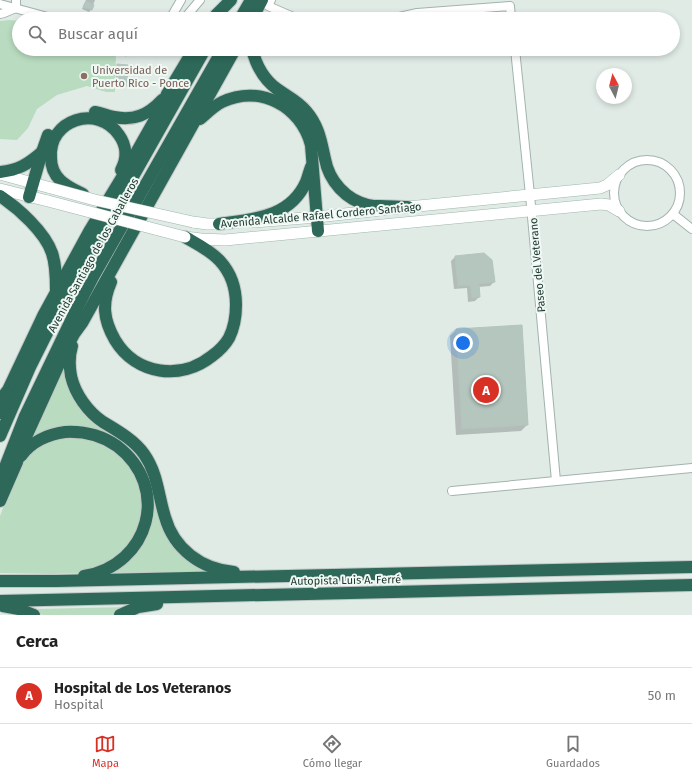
<!DOCTYPE html>
<html lang="es">
<meta charset="utf-8">
<style>
:root{--surface:#fff;--page:#f6f6f6;--text:#222;--muted:#767676;--line:#e0e0e0;--accent:#d93025}
body{margin:0;font-family:"Fira Sans",sans-serif;background:var(--page);color:var(--text)}
.compass{position:absolute;left:596px;top:68px;width:36px;height:36px;border-radius:50%;background:var(--surface);box-shadow:0 2px 6px #0003;rotate:353deg}
.you{position:absolute;left:463px;top:343px;width:14px;height:14px;margin:-10px;border:3px solid #fff;border-radius:50%;background:#1a73e8;box-shadow:0 0 0 6px #1a73e833}
.badge{display:grid;place-items:center;width:26px;height:26px;border-radius:50%;background:var(--accent);color:#fff;font-size:13px;font-weight:700}
.pin{position:absolute;translate:-50% -50%;border:2px solid #fff;box-shadow:0 1px 4px #0006}
.list{margin:0;padding:0;list-style:none}
h2{display:flex;justify-content:space-between;align-items:center;height:52px;margin:0;padding:0 16px;font-size:17px}
h2 small{font-size:13px;font-weight:400;color:var(--muted)}
.list li{display:grid;grid-template-columns:26px 1fr auto;gap:12px;align-items:center;box-sizing:border-box;height:56px;padding:0 16px;border-top:1px solid var(--line)}
.list b{display:block;font-size:15px;white-space:nowrap}
.list p{margin:0;font-size:13px;white-space:nowrap;color:var(--muted)}
.list em{font-size:13px;font-style:normal;color:var(--muted)}
.icon{flex:none;width:22px;height:22px;fill:none;stroke:currentColor;stroke-width:2;stroke-linecap:round;stroke-linejoin:round}
.map{position:relative;flex:none;width:692px;height:615px;overflow:hidden}
.search{position:absolute;background:var(--surface);box-shadow:0 2px 6px #0003;left:12px;right:12px;top:12px;height:44px;display:flex;align-items:center;gap:10px;box-sizing:border-box;padding:0 14px;border-radius:22px;color:var(--muted);font-size:15px}
.sheet{height:108px;background:var(--surface)}
nav{display:flex;justify-content:space-around;align-items:center;box-sizing:border-box;height:56px;border-top:1px solid var(--line);background:var(--surface);font-size:11px;color:var(--muted)}
nav a{display:grid;justify-items:center;gap:2px}
nav .on{color:var(--accent)}
.map>svg:first-child{display:block}
.green{fill:#b9dcc0}
.shadow{fill:#0003}
.building{fill:#b5c6be;stroke:#b3c5bc}
.lines{fill:none;stroke-linecap:round;stroke-linejoin:round}
.street-casing{stroke:#a3b3ad;stroke-width:10}
.secondary-casing{stroke:#9fb7ad;stroke-width:12}
.highway-casing{stroke:#c1c8c6;stroke-width:14}
.street{stroke:#fff;stroke-width:8}
.secondary{stroke:#fff;stroke-width:11}
.highway{stroke:#2d6858;stroke-width:12}
.secondary-bridge-casing{stroke:#9fb7ad;stroke-width:12;stroke-linecap:butt}
.secondary-bridge{stroke:#fff;stroke-width:11}
.education-dot{fill:#8d6e63;stroke:#f0f8f4;stroke-width:1.5}
.labels{text-anchor:middle;stroke-width:4;stroke-linejoin:round;paint-order:stroke}
.education-label{font-size:11px;fill:#785e54;stroke:#f0f8f4;text-anchor:start}
.street-label{font-size:11px;fill:#213b33;stroke:#f0f8f4}
</style>
<div class="map">
<svg width="692" height="615" viewBox="0 0 692 615">
<rect width="100%" height="100%" fill="#e0ebe6"/>
<g class="green">
<polygon points="10,20 19,21 19,49 108,49 116,53 115,92 106,92 87,86 57,95 37,109 28,128 17,140 0,139 0,21"/>
<polygon points="62,368 66,369 67,377 118,435 145,462 161,516 212,571 105,573 128,560 136,553 144,540 150,488 102,433 36,439 31,437"/>
<polygon points="61,437 92,437 127,458 144,495 139,532 113,563 80,573 52,574 0,573 0,516 20,465 37,446"/>
<polygon points="129,607 116,615 43,615 38,612 37,609"/>
</g>
<g class="shadow">
<polygon points="86,0 95,0 91,10 89,12 82,9"/>
<polygon points="118,65 126,86 115,86"/>
<polygon points="455,257 494,282 490,286 478,287 479,297 475,301 468,302 467,288 454,289 451,261"/>
<polygon points="456,330 527,425 521,431 456,435 450,336"/>
</g>
<g class="building">
<polygon points="86,1 94,5 92,10 83,7"/>
<polygon points="117,64 128,65 127,86 116,85"/>
<polygon points="484,253 492,260 495,282 479,284 480,297 472,298 470,285 458,286 455,256"/>
<polygon points="522,325 528,425 462,429 456,329"/>
</g>
<g class="lines">
<defs>
<g id="street">
<polyline points="271,0 268,6 298,19"/>
<polyline points="0,4 55,19"/>
<polyline points="16,8 16,0"/>
<polyline points="0,14 4,13 16,8"/>
<polyline points="170,19 181,0"/>
<polyline points="184,19 200,0"/>
<polyline points="374,19 395,18 417,13 510,6 511,19"/>
<polyline points="121,49 126,51 127,49"/>
<polyline points="515,49 530,195 556,481"/>
<circle cx="647" cy="193" r="33"/>
<polyline points="673,214 692,229"/>
<polyline points="452,491 692,468"/>
</g>
<g id="secondary">
<polyline points="0,174 51,188"/>
<polyline points="0,189 48,201"/>
<polyline points="193,222 207,224 227,224"/>
<polyline points="254,222 317,217 408,207 600,188 607,185 619,175"/>
<polyline points="185,237 201,239 225,240 601,204 609,205 619,211"/>
</g>
<g id="highway">
<polyline points="213,19 216,15 231,0"/>
<polyline points="240,19 251,0"/>
<polyline points="252,19 262,0"/>
<path d="M252 49C256 65 263 79 277 89 287 96 299 102 306 111 319 126 321 141 325 159 329 181 346 200 368 205 372 206 376 206 380 206 389 206 399 207 408 207"/>
<path d="M95 112C102 113 107 116 114 117 134 121 148 115 162 100"/>
<path d="M200 119C207 113 214 106 222 102 260 84 301 106 311 145L318 231"/>
<path d="M0 172C19 170 28 164 42 152"/>
<path d="M83 194C75 190 67 187 60 180 54 174 51 166 51 158 48 119 98 104 119 135 127 146 127 159 121 170"/>
<path d="M0 196C18 208 45 232 52 253 56 265 56 277 56 290"/>
<polyline points="29,197 42,152 48,135"/>
<path d="M219 224C253 219 290 218 306 182 308 177 309 172 311 167"/>
<path d="M111 282C102 303 103 319 115 340 136 375 181 381 212 356 219 351 225 345 229 338 234 328 236 316 236 305 236 289 231 273 220 261 210 250 197 244 185 237"/>
<path d="M72 346C69 356 69 365 71 376 75 394 88 412 103 422 118 431 134 440 144 454 158 474 158 495 165 517 174 549 201 569 234 572"/>
<polyline points="0,400 8,390 43,316 90,230 127,169 162,107 167,94 194,49"/>
<polyline points="0,413 5,400 7,393"/>
<polyline points="0,436 30,367 62,303 83,265 205,49"/>
<path d="M21 456C31 442 48 434 65 432 84 431 101 435 117 446 171 487 150 565 84 576"/>
<polyline points="0,480 25,416 76,310 93,277 223,49"/>
<polyline points="0,501 17,462 21,448 65,351 74,334 82,323 235,49"/>
<polyline points="0,581 56,581 692,567"/>
<polyline points="0,601 175,597 692,585"/>
<polyline points="3,606 19,609 34,615"/>
<polyline points="120,615 138,607 157,604"/>
</g>
</defs>
<use href="#street" class="street-casing"/>
<use href="#secondary" class="secondary-casing"/>
<use href="#highway" class="highway-casing"/>
<use href="#street" class="street"/>
<use href="#secondary" class="secondary"/>
<use href="#highway" class="highway"/>
<defs>
<g id="secondary-bridge">
<polyline points="51,188 95,200 193,222"/>
<polyline points="48,201 185,237"/>
</g>
</defs>
<use href="#secondary-bridge" class="secondary-bridge-casing"/>
<use href="#secondary-bridge" class="secondary-bridge"/>
</g>
<circle class="education-dot" cx="84" cy="76" r="4"/>
<g class="labels">
<g class="education-label">
<text x="92" y="74">Universidad de<tspan x="92" dy="13">Puerto Rico - Ponce</tspan></text>
</g>
<g class="street-label">
<text transform="translate(321 215) rotate(-5)" y="4">Avenida Alcalde Rafael Cordero Santiago</text>
<text transform="translate(93 255) rotate(-61)" y="4">Avenida Santiago de los Caballeros</text>
<text transform="translate(537 265) rotate(-95)" y="4">Paseo del Veterano</text>
<text transform="translate(346 580) rotate(-1)" y="4">Autopista Luis A. Ferré</text>
</g>
</g>
</svg>
<svg class="compass" viewBox="-18 -18 36 36"><path d="M0-13l5 13h-10z" fill="#e53935"/><path d="M0 13l5-13h-10z" fill="#767676"/></svg>
<div class="you"></div>
<div class="pin badge" style="left:486px;top:390px">A</div>
<div class="search"><svg class="icon" aria-label="search" viewBox="0 0 24 24"><circle cx="10" cy="10" r="6"/><path d="M15 15l6 6"/></svg>Buscar aquí</div>
</div>
<section class="sheet">
<h2>Cerca<small></small></h2>
<ul class="list">
<li><span class="badge">A</span><div><b>Hospital de Los Veteranos</b><p>Hospital</p></div><em>50 m</em></li>
</ul>
</section>
<nav>
<a class="on"><svg class="icon" aria-label="map" viewBox="0 0 24 24"><path d="M3 6l6-2 6 2 6-2v14l-6 2-6-2-6 2zM9 4v14M15 6v14"/></svg>Mapa</a>
<a><svg class="icon" aria-label="directions" viewBox="0 0 24 24"><path d="M12 3l9 9-9 9-9-9zM9 14v-3h6M13 9l2 2-2 2"/></svg>Cómo llegar</a>
<a><svg class="icon" aria-label="saved" viewBox="0 0 24 24"><path d="M7 4h10v16l-5-4-5 4z"/></svg>Guardados</a>
</nav>
